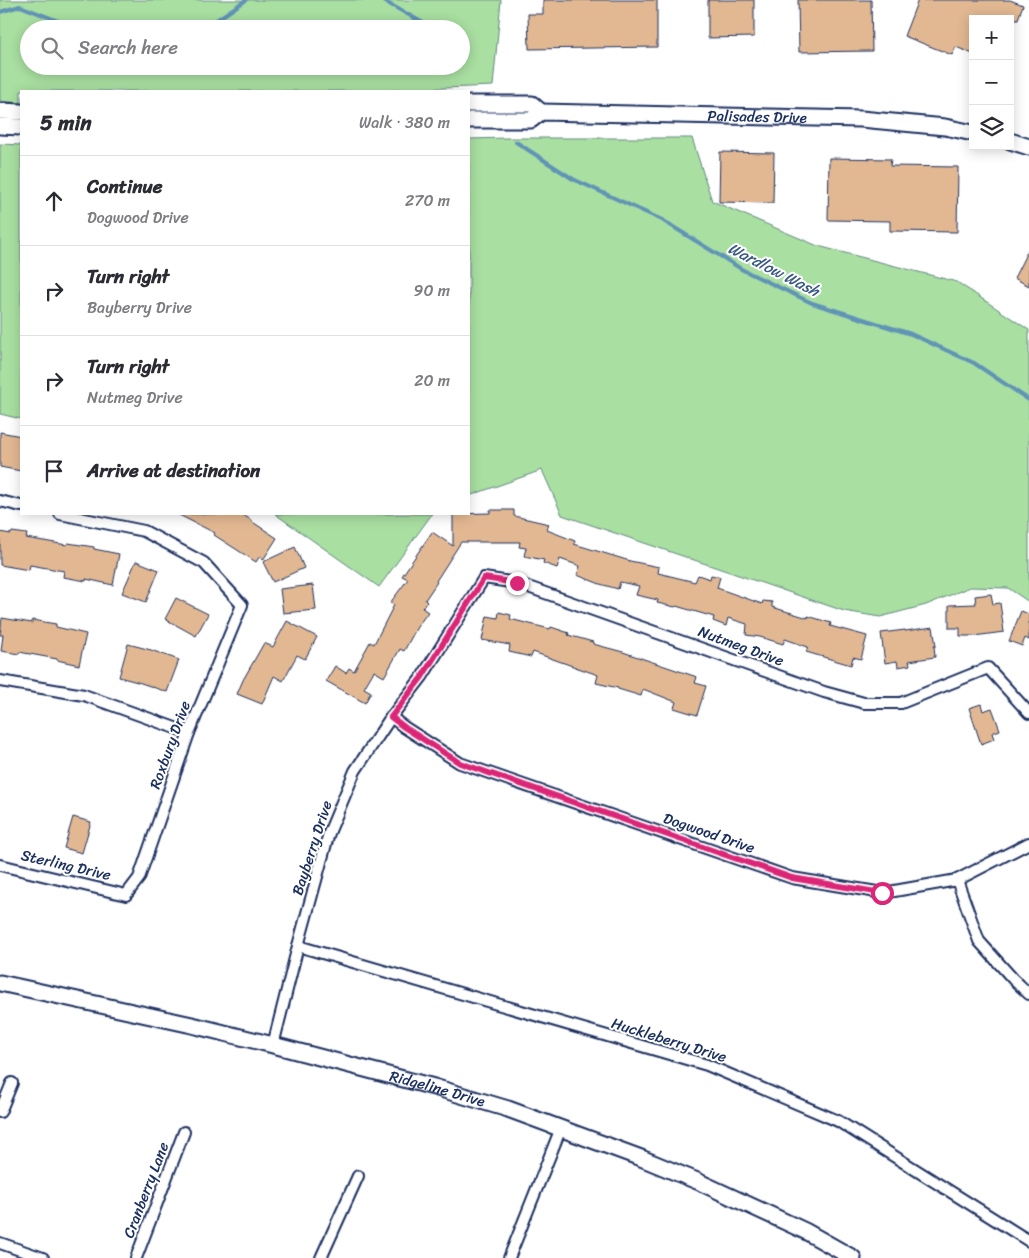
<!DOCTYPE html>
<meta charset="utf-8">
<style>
:root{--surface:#fff;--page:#f7f7f7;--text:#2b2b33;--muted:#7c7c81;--line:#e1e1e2}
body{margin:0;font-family:Sriracha,sans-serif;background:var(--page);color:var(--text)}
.controls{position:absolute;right:15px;top:15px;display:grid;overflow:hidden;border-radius:0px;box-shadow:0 2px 12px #0003}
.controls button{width:45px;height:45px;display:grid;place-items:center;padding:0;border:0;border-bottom:1px solid var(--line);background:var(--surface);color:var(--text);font:25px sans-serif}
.stop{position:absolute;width:15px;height:15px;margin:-11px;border:4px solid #db2777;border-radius:50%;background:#fff}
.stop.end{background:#db2777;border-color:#fff;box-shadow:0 1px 5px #0008}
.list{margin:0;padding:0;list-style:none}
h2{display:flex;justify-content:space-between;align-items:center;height:65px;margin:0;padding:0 20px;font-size:21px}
h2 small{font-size:16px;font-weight:400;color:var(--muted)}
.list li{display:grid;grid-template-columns:32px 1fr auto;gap:15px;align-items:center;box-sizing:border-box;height:90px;padding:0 20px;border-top:1px solid var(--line)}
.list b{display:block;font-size:19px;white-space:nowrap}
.list p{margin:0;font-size:16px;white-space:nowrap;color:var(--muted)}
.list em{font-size:16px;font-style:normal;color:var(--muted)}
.icon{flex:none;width:28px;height:28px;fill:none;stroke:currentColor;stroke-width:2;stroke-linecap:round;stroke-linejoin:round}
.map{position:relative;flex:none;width:1029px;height:1258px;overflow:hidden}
.search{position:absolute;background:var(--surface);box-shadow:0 2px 12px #0003;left:20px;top:20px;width:450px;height:55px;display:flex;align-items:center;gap:12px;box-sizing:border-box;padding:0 18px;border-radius:28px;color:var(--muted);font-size:19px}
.panel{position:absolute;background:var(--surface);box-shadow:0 2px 12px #0003;left:20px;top:90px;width:450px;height:425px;border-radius:0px}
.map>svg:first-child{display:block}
.green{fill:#a9dfa1;stroke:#628780;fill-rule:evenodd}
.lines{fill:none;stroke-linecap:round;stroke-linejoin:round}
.stream{stroke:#6194b6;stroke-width:4}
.building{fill:#e2b892;stroke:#1b2f5e}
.street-casing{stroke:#1b2f5e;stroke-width:14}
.secondary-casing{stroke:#1b2f5e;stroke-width:19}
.street{stroke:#fff;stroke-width:10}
.secondary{stroke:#fff;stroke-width:15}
.route{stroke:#db2777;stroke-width:6}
.labels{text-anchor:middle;stroke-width:4;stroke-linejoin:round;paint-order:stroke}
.street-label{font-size:15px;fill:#1b2f5e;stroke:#fff}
.water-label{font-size:16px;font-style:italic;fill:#385982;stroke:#fff}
</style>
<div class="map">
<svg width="1029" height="1258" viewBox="0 0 1029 1258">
<rect width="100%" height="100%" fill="#fff"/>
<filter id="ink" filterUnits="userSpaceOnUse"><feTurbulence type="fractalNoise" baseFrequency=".02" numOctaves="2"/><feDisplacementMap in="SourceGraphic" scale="10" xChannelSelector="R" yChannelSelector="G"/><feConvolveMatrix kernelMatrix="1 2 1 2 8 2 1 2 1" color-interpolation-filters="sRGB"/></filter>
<g filter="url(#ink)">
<g class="green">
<path d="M0 0H501L493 86 372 91H21V103L0 101ZM29 29H461V66H29Z"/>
<polygon points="507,138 692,138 712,201 818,246 957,282 1029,330 1029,602 1008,588 970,587 926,605 880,617 844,611 562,515 542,470 469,496 469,139"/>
<polygon points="0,144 21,145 21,419 0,414"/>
<polygon points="275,514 432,514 379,587"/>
</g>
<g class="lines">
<g class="stream">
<polyline points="382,0 434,29"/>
<polyline points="0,12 20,6 79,29"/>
<polyline points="203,29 246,0"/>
<polyline points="516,142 573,179 662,220 743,270 812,303 911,334 974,363 1029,400"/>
</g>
</g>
<g class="building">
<polygon points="543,0 657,0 657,47 529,49 528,14 543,14"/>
<polygon points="708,0 754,0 754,37 708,38"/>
<polygon points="798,0 871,0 872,51 799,52"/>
<polygon points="918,0 1010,0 1023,5 1018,19 973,19 973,54 956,47 952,55 904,36"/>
<polygon points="720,152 774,153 773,203 719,202"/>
<polygon points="829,158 891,159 890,166 958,167 957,232 890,231 890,221 828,220"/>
<polygon points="1029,248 1029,286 1014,278"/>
<polygon points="0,432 21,436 21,471 0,467"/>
<polygon points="490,510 514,510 514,516 549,524 547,530 575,541 574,544 630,561 659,567 658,573 695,582 698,575 710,579 711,575 720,577 717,588 762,604 763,601 772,602 772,607 808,618 808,616 831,623 830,626 867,636 861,659 853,657 851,665 806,652 808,647 785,639 783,644 760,637 746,635 747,624 728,618 726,626 713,621 714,617 676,606 675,607 657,603 658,600 636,595 639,586 620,582 618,589 600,584 577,575 580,566 560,559 557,568 543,563 544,560 524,556 526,548 519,547 520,542 461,542 436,581 437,582 425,600 427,602 422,608 428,612 417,627 404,651 400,649 384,677 374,671 364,688 371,692 365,703 326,681 335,666 346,673 349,668 354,671 370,642 374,644 394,605 390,603 408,579 402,576 432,532 453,546 453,514 490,513"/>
<polygon points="177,514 242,514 251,520 251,521 277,538 263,560 260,556 256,562 214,535 215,533"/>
<polygon points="0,532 11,534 12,532 27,534 26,538 67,545 68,543 94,547 94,549 119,554 113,585 86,579 86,581 63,577 64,571 30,565 29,570 0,565"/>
<polygon points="295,547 304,568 273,582 263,562"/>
<polygon points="136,561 159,570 146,602 122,593"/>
<polygon points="313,585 316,610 283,613 280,589"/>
<polygon points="991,594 993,604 1000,603 1004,632 974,636 960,636 960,628 949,628 949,605 976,604 975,596"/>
<polygon points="176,598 208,614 196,636 165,619"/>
<polygon points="1021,611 1029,614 1029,640 1025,638 1022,646 1009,641"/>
<polygon points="499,612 511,615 510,619 550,629 551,627 569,633 568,635 593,642 593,644 623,652 697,677 695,683 706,686 697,715 674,708 676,702 643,689 641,696 618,689 618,688 596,683 598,675 533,652 531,657 509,652 510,645 482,640 487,616 498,618"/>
<polygon points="2,618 32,623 32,620 56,624 56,627 86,634 79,665 57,660 57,659 19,652 19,654 1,651 3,635 0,635"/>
<polygon points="287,621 317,637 305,659 297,655 283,681 274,676 262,704 237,694 243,680 264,643 273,647"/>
<polygon points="933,627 936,646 934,646 935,657 909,661 910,665 898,667 897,661 885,663 881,633 905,630 905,631"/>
<polygon points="128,644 151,650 179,660 167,692 141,683 119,677"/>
<polygon points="981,704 983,711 992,708 1000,730 992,733 994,739 981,744 969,708"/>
<polygon points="73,817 91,822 82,853 64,848"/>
</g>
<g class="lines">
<defs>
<g id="street">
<polyline points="0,501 21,506"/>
<polyline points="0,681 84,695 189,733"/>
<polyline points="391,717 404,727 460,763 792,878 883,893 957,880 1029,843"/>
<polyline points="0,865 126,895 139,878 189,733 242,605 204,563 144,531 60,514"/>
<polyline points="957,880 979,941 1013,979 1029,994"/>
<polyline points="298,946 707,1065 838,1121 1029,1241"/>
<polyline points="273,1045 298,946 329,833 355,771 391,717 422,677 484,578 517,583 824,692 864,703 901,703 988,668 1029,713"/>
<polyline points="0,1112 12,1083"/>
<polyline points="0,1243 43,1258"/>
<polyline points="136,1258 184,1132"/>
<polyline points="321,1258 358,1176"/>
<polyline points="509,1258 561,1128"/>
</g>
<g id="secondary">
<polyline points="469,104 532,104 541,112"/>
<polyline points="0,111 21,112"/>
<path id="s1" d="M469 120H531L541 112 861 119 945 127 973 133"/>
<polyline points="0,126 21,127"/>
<polyline points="1010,141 1029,147"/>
<path id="s2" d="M0 983 192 1025 273 1045 434 1087 508 1109 641 1158 697 1181 805 1231 853 1258"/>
</g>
</defs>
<use href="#street" class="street-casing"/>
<use href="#secondary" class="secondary-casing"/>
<use href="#street" class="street"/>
<use href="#secondary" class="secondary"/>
</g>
</g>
<g class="lines" filter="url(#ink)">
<polyline class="route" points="517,583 484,578 422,677 391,717 404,727 460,763 792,878 882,893"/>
</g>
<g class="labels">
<g class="street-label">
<text dy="5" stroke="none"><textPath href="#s1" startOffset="291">Palisades Drive</textPath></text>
<text transform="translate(741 646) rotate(20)" y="5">Nutmeg Drive</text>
<text transform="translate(170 745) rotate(-70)" y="5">Roxbury Drive</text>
<text transform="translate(709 833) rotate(19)" y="5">Dogwood Drive</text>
<text transform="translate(312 848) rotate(-72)" y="5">Bayberry Drive</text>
<text transform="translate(66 865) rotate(13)" y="5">Sterling Drive</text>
<text transform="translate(669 1040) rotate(17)" y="5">Huckleberry Drive</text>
<text dy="5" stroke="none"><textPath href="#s2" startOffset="450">Ridgeline Drive</textPath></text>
<text transform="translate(146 1190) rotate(-69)" y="5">Cranberry Lane</text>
</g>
<g class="water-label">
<text transform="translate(774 269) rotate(27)" y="6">Wardlow Wash</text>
</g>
</g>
</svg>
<div class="controls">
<button>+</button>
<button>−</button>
<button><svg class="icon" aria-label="layers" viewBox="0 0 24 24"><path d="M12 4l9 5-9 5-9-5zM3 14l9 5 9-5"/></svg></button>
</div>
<div class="stop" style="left:882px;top:893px"></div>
<div class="stop end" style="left:517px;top:583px"></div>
<div class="search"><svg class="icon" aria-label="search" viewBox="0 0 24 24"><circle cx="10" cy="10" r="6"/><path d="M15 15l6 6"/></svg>Search here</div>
<section class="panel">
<h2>5 min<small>Walk · 380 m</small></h2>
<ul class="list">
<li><svg class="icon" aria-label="ahead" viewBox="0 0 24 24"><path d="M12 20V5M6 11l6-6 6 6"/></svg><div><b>Continue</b><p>Dogwood Drive</p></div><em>270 m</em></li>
<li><svg class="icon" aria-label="right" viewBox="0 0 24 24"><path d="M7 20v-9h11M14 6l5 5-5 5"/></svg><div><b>Turn right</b><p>Bayberry Drive</p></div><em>90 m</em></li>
<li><svg class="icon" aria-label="right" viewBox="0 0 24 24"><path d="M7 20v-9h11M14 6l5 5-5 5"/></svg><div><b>Turn right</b><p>Nutmeg Drive</p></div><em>20 m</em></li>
<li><svg class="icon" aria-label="arrive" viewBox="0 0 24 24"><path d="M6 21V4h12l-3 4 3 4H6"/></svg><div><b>Arrive at destination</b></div></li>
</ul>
</section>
</div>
